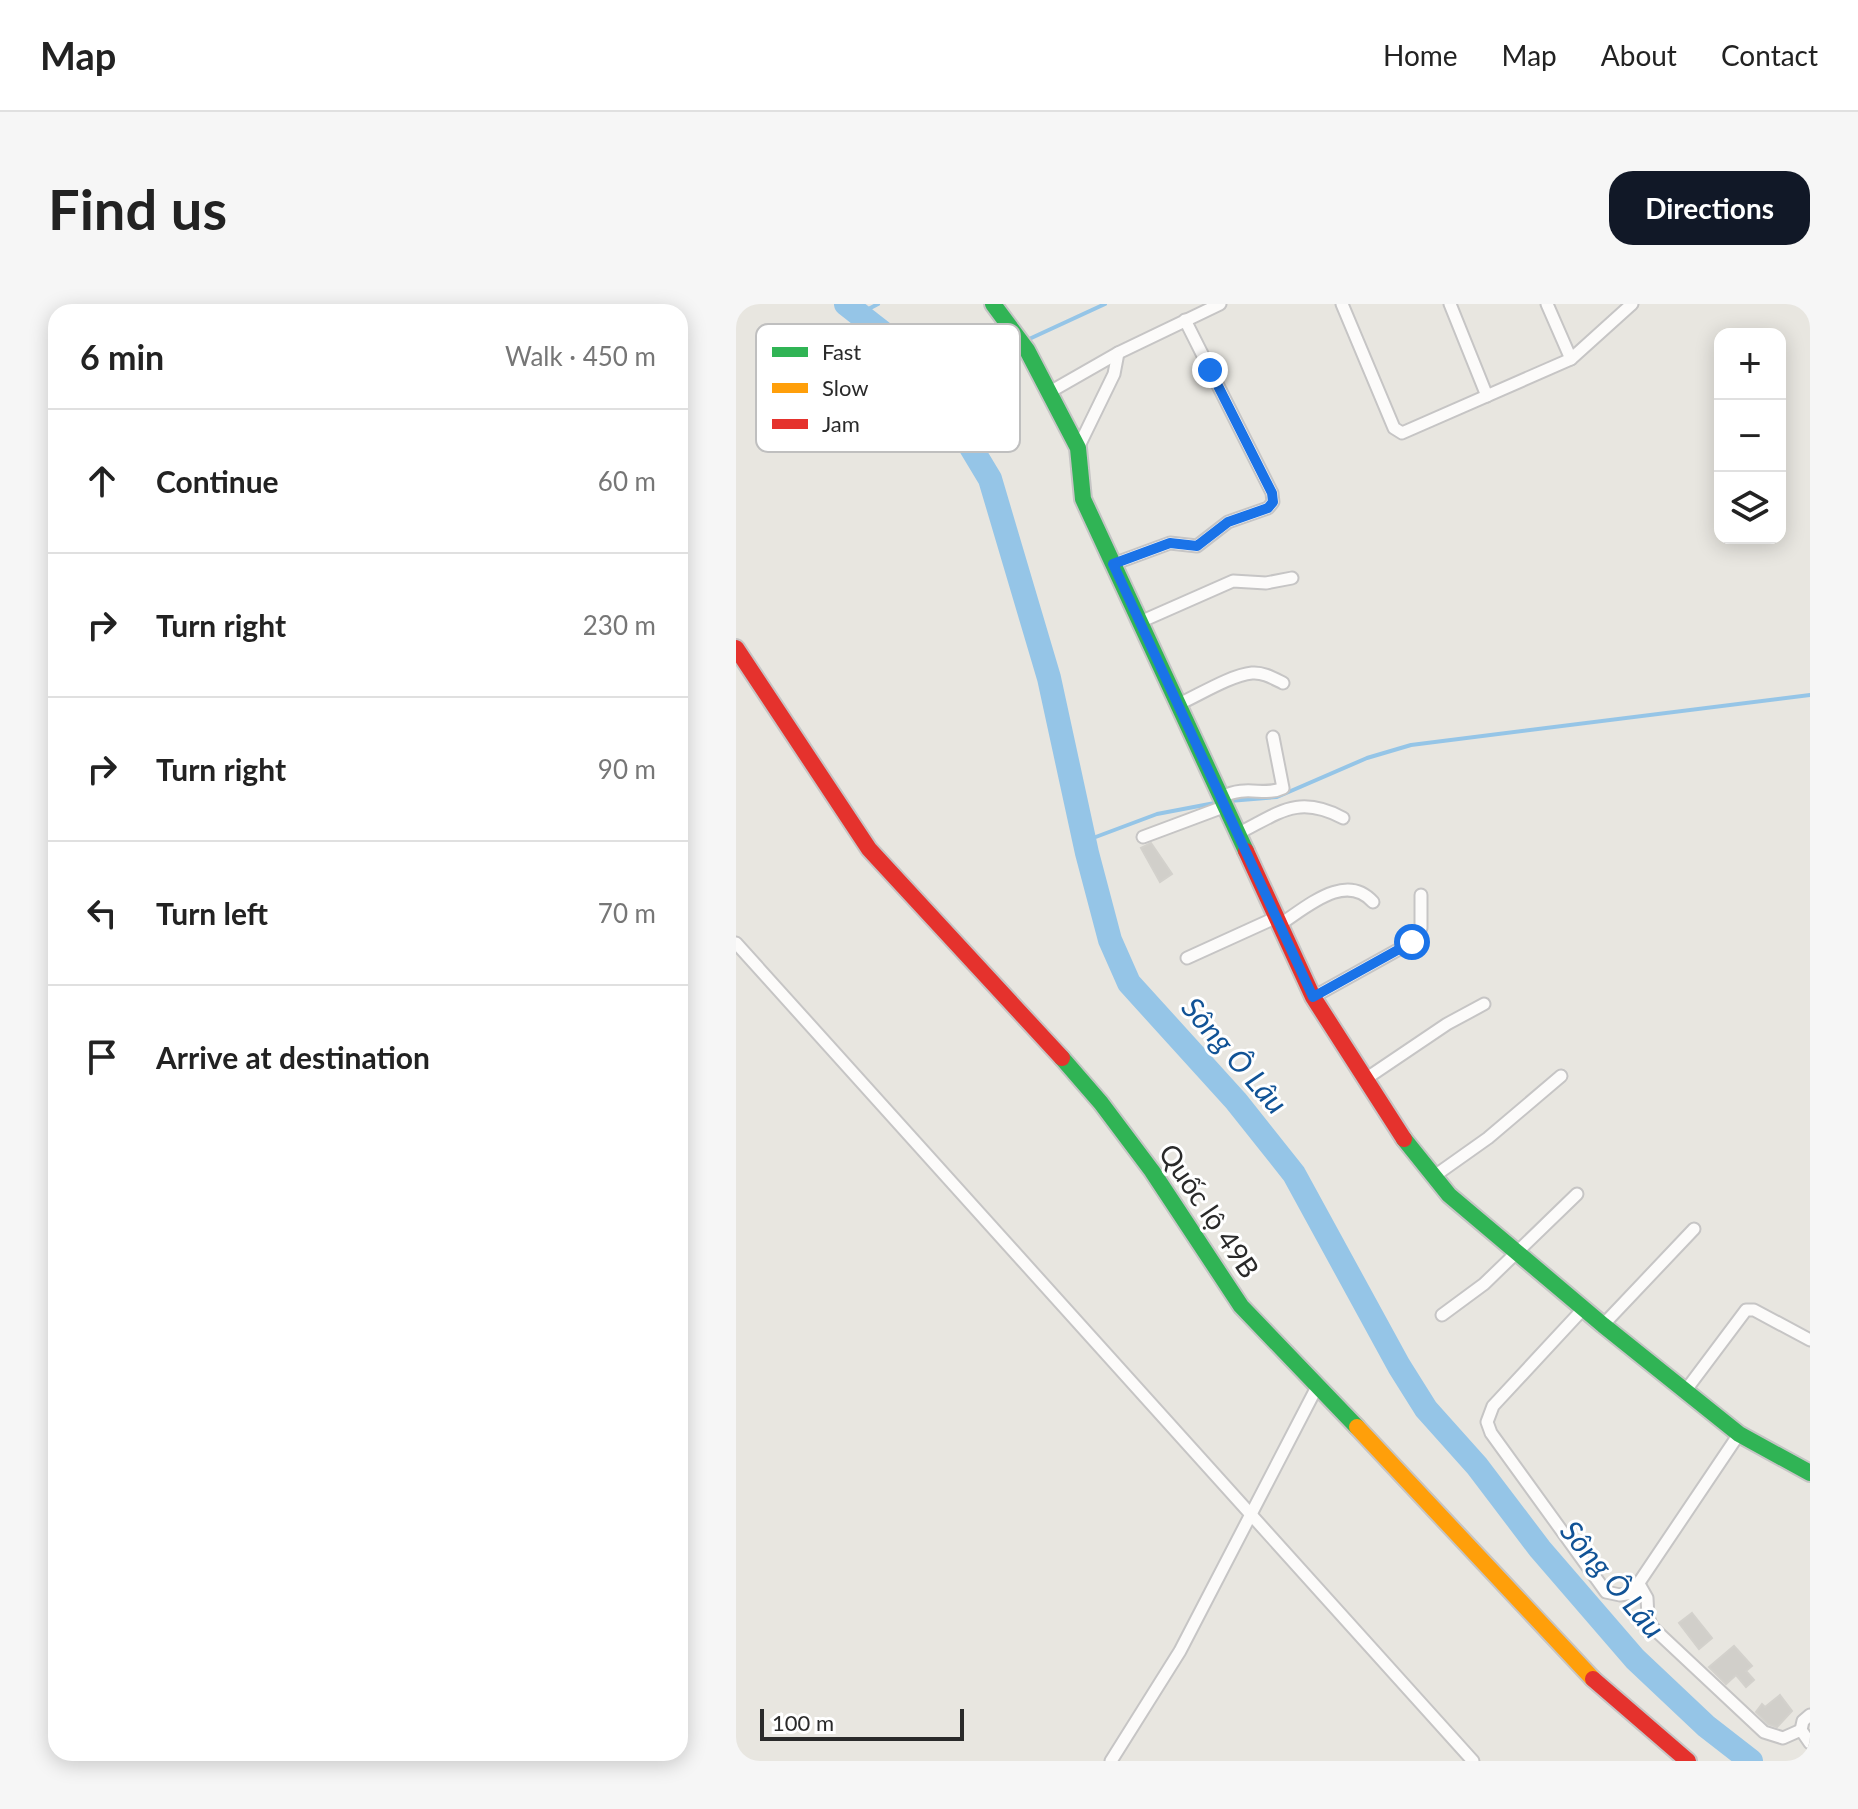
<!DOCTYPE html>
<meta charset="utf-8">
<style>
:root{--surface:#fff;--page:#f6f6f6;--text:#222;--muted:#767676;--line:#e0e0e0;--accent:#111827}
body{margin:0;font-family:Lato,sans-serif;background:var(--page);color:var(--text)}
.controls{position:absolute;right:24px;top:24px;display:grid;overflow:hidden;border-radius:16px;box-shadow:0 4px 20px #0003}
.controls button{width:72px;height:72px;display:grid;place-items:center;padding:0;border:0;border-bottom:2px solid var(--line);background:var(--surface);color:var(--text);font:40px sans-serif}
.scale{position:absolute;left:24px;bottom:20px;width:204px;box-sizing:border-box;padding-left:8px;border:4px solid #2a2a2a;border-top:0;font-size:22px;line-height:28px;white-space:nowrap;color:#2a2a2a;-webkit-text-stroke:6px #fff;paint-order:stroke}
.stop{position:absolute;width:24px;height:24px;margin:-18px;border:6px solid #1a73e8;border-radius:50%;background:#fff}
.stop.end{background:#1a73e8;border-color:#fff;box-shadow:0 2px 8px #0008}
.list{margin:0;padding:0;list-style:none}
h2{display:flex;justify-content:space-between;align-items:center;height:104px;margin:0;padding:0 32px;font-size:34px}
h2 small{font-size:26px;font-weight:400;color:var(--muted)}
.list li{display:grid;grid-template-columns:52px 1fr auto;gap:24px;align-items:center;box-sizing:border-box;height:144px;padding:0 32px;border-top:2px solid var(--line)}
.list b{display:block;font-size:30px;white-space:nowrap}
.list em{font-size:26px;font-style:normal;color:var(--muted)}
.icon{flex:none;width:44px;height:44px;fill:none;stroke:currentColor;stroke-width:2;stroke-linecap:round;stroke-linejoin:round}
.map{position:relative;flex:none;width:1074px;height:1457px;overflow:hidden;border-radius:24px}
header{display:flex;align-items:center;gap:48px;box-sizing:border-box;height:112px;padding:0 40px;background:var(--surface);border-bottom:2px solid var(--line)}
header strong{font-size:38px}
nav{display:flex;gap:44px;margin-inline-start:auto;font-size:28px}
.intro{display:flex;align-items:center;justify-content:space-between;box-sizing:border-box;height:192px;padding:0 48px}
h1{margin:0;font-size:56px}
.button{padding:20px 36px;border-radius:24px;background:var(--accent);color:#fff;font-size:28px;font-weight:700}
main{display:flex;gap:48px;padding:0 48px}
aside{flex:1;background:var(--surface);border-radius:24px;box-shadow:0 4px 20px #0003}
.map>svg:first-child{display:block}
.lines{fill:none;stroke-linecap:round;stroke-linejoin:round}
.stream{stroke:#95c5e7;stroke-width:4}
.river{stroke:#95c5e7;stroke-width:24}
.building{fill:#d1cfca;stroke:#d3d1cc;stroke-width:2}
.street-casing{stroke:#c6c5c5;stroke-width:15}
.fast-casing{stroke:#c6c5c5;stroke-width:20}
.slow-casing{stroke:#c6c5c5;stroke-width:20}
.jam-casing{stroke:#c6c5c5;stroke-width:20}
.street{stroke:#fcfbfa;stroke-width:11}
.fast{stroke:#30b455;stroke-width:16}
.slow{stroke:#ff9f0a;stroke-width:16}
.jam{stroke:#e5322d;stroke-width:16}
.route{stroke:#1a73e8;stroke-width:10}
.labels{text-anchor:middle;stroke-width:6;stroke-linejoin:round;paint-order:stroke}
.street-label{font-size:28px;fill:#2a2a2a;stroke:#fff}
.water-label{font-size:30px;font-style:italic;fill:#115396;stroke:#fff}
.key{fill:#fff;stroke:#bfbfbf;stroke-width:2}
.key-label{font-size:22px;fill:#2a2a2a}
</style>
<header>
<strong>Map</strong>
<nav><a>Home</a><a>Map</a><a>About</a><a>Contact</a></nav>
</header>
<div class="intro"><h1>Find us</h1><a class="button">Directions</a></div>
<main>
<aside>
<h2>6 min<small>Walk · 450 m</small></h2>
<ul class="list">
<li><svg class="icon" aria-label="ahead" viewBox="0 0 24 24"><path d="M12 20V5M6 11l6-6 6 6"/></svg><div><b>Continue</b></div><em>60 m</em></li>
<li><svg class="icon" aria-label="right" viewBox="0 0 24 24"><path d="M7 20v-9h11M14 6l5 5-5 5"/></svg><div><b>Turn right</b></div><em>230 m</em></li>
<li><svg class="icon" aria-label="right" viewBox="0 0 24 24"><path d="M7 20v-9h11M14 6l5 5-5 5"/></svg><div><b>Turn right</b></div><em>90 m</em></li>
<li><svg class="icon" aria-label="left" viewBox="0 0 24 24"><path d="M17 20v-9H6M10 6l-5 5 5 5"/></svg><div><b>Turn left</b></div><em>70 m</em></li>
<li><svg class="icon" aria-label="arrive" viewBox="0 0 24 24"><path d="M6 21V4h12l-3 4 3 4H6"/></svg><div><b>Arrive at destination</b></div></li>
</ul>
</aside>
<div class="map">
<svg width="1074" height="1457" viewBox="0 0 1074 1457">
<rect width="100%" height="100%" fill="#e8e6e0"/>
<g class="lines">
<g class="stream">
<polyline points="123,10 142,0"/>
<polyline points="291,36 369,0"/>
<polyline points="193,74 239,53 279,40"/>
<polyline points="493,497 541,493 631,454 675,441 1074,391"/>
<polyline points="349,537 421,510 484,498"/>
</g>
<polyline class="river" points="110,0 183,57 254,175 313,374 351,549 374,636 393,679 500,797 558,870 663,1062 690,1105 741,1162 804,1245 899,1355 970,1422 1015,1457"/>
</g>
<g class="building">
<polygon points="415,539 436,570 424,578 405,544"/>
<polygon points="956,1309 976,1334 963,1345 943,1319"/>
<polygon points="998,1342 1016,1362 1010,1367 1018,1376 1010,1383 1000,1371 990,1380 973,1363"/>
<polygon points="1044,1391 1056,1407 1041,1423 1032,1420 1020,1408 1026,1400 1029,1403"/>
</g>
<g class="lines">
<defs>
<g id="street">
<polyline points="606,0 658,124 666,129 835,55 896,0"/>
<polyline points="714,0 751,92"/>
<polyline points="811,0 835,55"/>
<polyline points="312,89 382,49 484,0"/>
<polyline points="342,144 378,70 382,49"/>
<polyline points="377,260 434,239 461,242 492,218 532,204 537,198 536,189 449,16"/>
<polyline points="404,318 497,277 530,279 556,274"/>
<path d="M443 400C463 391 495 371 516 369 527 368 537 374 547 379"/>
<path d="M486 493C510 480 529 493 547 484L537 433"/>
<path d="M503 529C543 509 562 490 607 514"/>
<polyline points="407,533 490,502"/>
<path d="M543 621C570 604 609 567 637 598"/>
<polyline points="0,639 737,1457"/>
<polyline points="451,654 539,614"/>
<polyline points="577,693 676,638 685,624 685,591"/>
<polyline points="628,776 711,720 748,700"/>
<polyline points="697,873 752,834 825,772"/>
<polyline points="848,1004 757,1102 751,1118 755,1129 870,1288 884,1291 896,1289 1003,1130"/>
<polyline points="706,1011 748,980 841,890"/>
<polyline points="867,1021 958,925"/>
<polyline points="950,1086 1010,1006 1018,1006 1074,1036"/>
<polyline points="903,1280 911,1294 912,1313 916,1323 1028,1428 1047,1434 1065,1426"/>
<polyline points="1074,1411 1067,1417 1065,1426 1074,1439"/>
<polyline points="375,1457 444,1347 582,1081"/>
</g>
<g id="fast">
<polyline points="257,0 291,46 342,144 347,195 510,547"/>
<polyline points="326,754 365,799 416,867 505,1002 621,1123"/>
<polyline points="668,835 713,891 867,1021 1003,1130 1074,1169"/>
</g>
<polyline id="slow" points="621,1123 857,1375"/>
<g id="jam">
<polyline points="0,344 133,545 326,754"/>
<polyline points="510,547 577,693 668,835"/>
<polyline points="857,1375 952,1457"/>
</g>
</defs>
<use href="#street" class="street-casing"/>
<use href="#fast" class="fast-casing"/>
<use href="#slow" class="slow-casing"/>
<use href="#jam" class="jam-casing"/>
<use href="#street" class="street"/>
<use href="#fast" class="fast"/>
<use href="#slow" class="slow"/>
<use href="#jam" class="jam"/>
</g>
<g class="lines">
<path class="route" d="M474 66 536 189 537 198 532 204 492 218 461 242 434 239 377 260C444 404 509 549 577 693L676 638"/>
</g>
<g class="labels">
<g class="street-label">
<text transform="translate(473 907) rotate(56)" y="10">Quốc lộ 49B</text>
</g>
<g class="water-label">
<text transform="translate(498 752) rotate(49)" y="10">Sông Ô Lâu</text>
<text transform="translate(876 1276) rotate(50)" y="10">Sông Ô Lâu</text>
</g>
</g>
<rect x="20" y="20" width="264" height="128" rx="12" class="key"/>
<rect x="36" y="43" width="36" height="10" fill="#30b455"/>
<rect x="36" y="79" width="36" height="10" fill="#ff9f0a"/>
<rect x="36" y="115" width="36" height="10" fill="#e5322d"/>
<g class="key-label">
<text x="86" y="56">Fast</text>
<text x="86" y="92">Slow</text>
<text x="86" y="128">Jam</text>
</g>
</svg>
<div class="controls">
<button>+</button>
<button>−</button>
<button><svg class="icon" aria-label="layers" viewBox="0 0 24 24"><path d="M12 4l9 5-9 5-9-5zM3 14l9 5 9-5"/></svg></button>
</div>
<div class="scale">100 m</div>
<div class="stop" style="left:676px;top:638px"></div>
<div class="stop end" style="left:474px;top:66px"></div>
</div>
</main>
